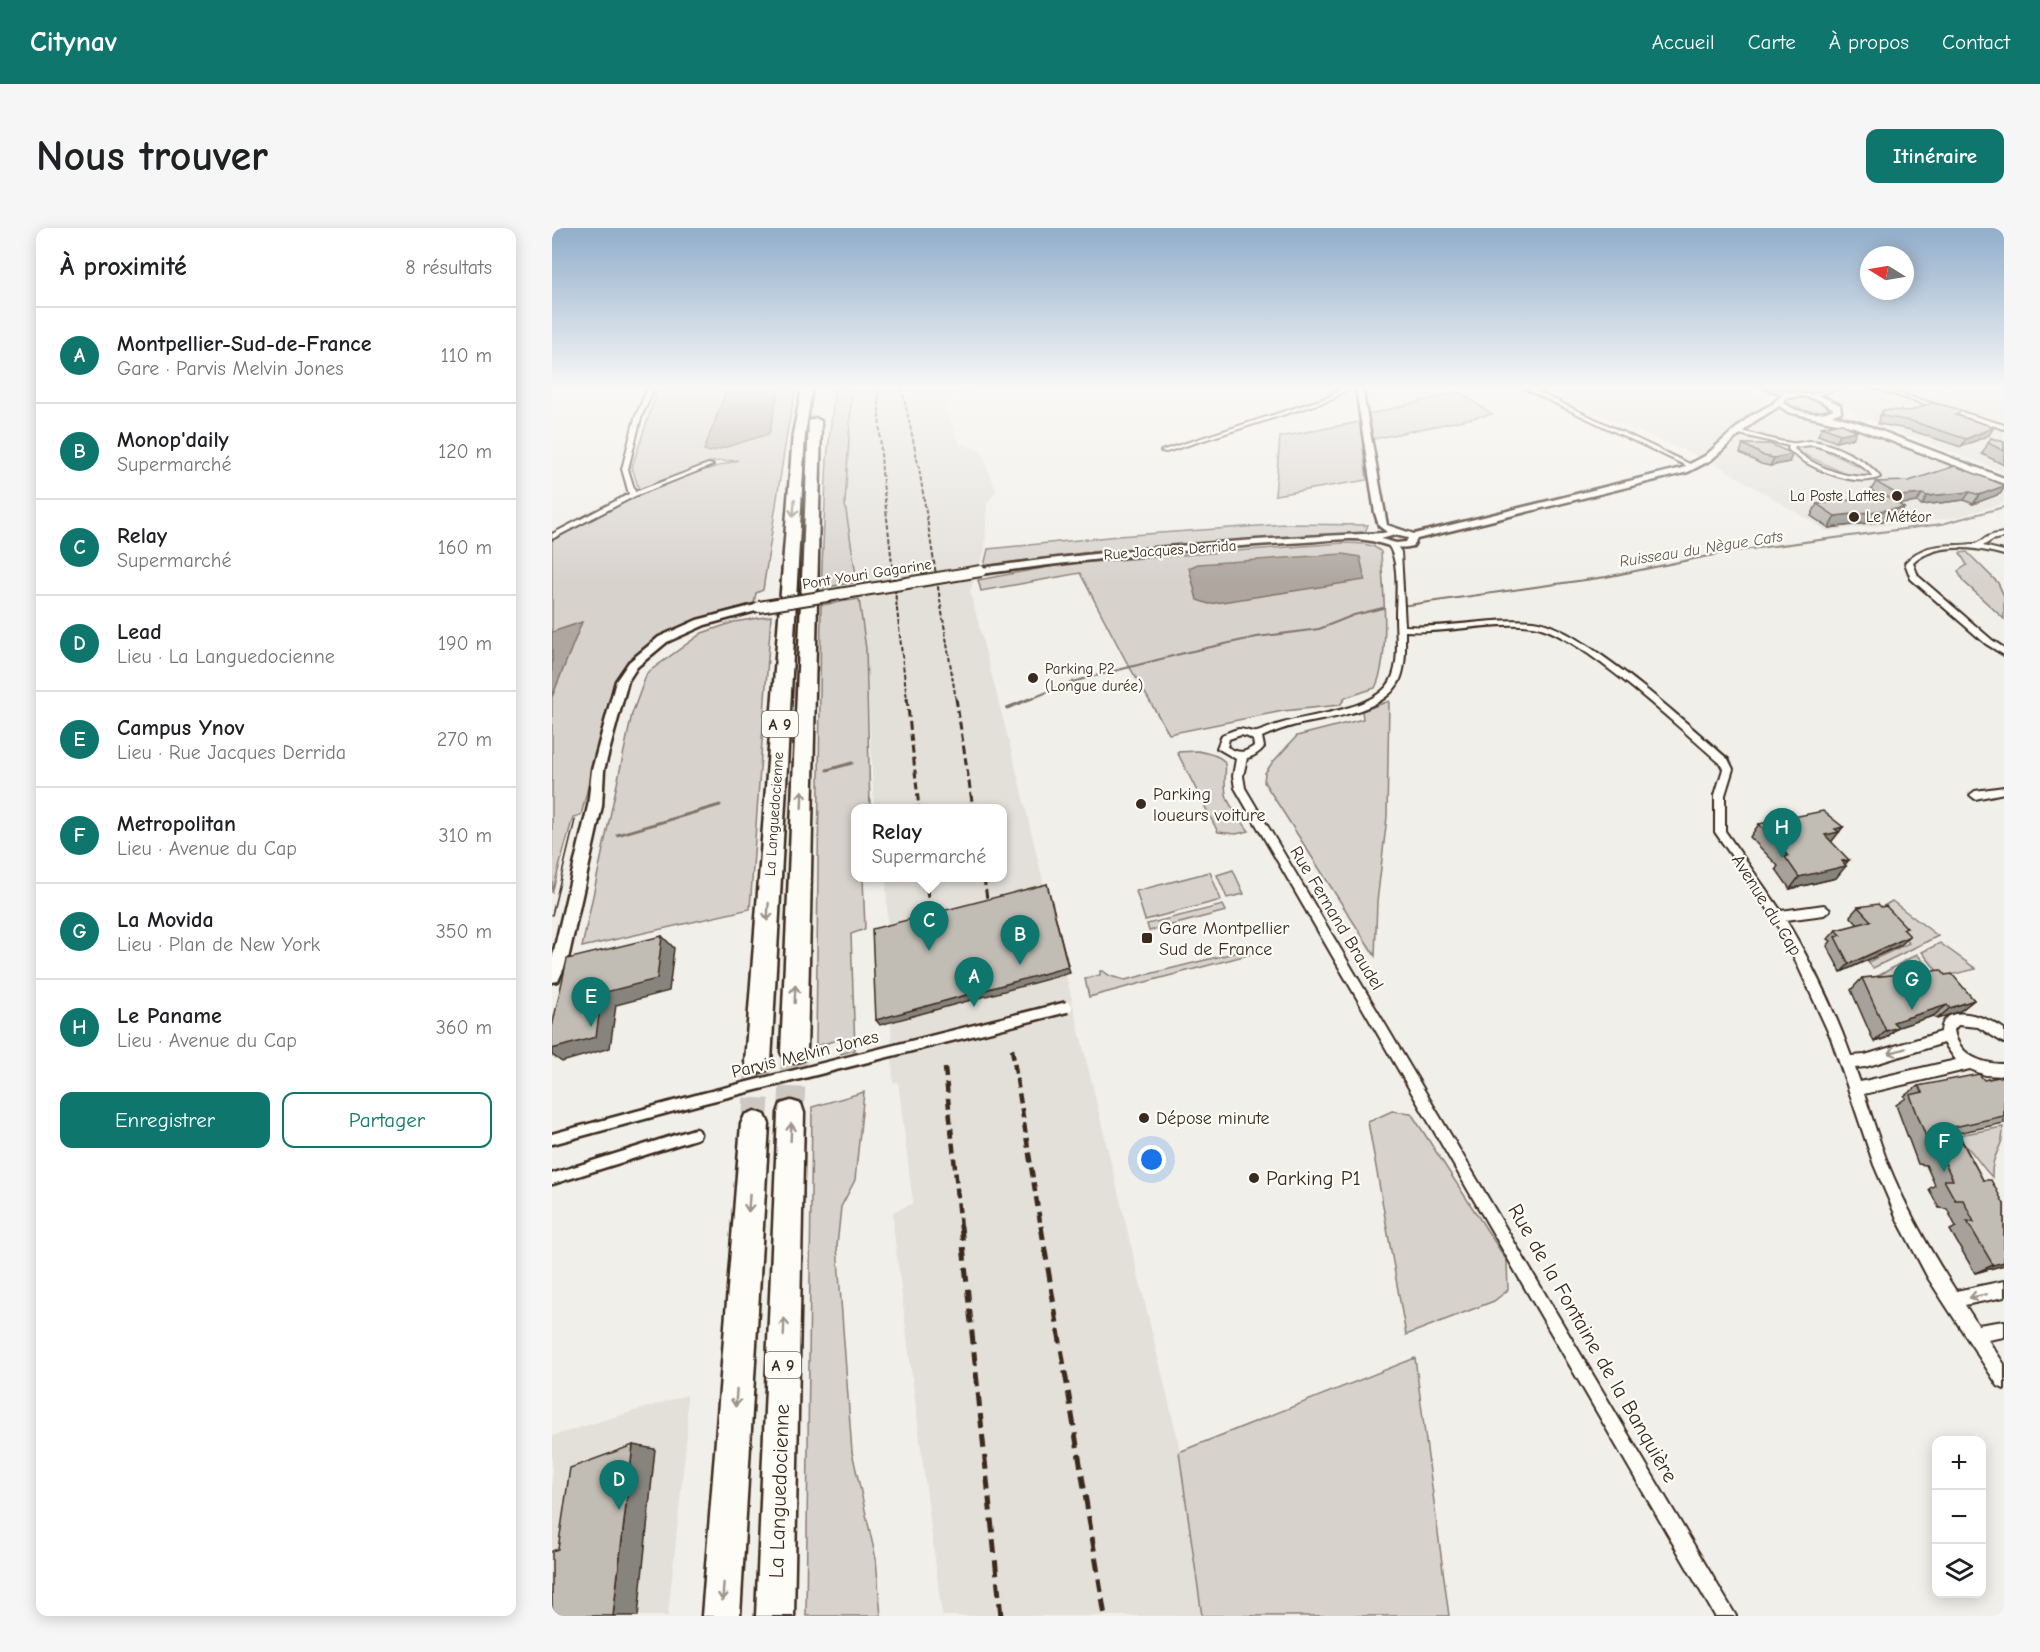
<!DOCTYPE html>
<html lang="fr">
<meta charset="utf-8">
<style>
:root{--surface:#fff;--page:#f6f6f6;--text:#202124;--muted:#757577;--line:#e0e0e0;--accent:#0f766e}
body{margin:0;font-family:"Comic Neue",sans-serif;background:var(--page);color:var(--text)}
.controls{position:absolute;right:18px;bottom:18px;display:grid;overflow:hidden;border-radius:12px;box-shadow:0 3px 15px #0003}
.controls button{width:54px;height:54px;display:grid;place-items:center;padding:0;border:0;border-bottom:2px solid var(--line);background:var(--surface);color:var(--text);font:30px sans-serif}
.compass{position:absolute;left:1308px;top:18px;width:54px;height:54px;border-radius:50%;background:var(--surface);box-shadow:0 3px 15px #0003;rotate:281deg}
.you{position:absolute;left:600px;top:932px;width:21px;height:21px;margin:-15px;border:4px solid #fff;border-radius:50%;background:#1a73e8;box-shadow:0 0 0 9px #1a73e833}
.badge{display:grid;place-items:center;width:39px;height:39px;border-radius:50%;background:var(--accent);color:#fff;font-size:20px;font-weight:700}
.pin{position:absolute;translate:-50% -50px;filter:drop-shadow(0 2px 3px #0008)}
.pin::after{content:'';position:absolute;top:32px;width:21px;height:18px;background:inherit;clip-path:polygon(0 0,100% 0,50% 100%)}
.popup{position:absolute;left:299px;top:576px;width:156px;height:78px;box-sizing:border-box;display:grid;place-content:center;border-radius:12px;background:var(--surface);filter:drop-shadow(0 2px 4px #0005);font-size:20px;white-space:nowrap;color:var(--muted)}
.popup b{font-size:22px;color:var(--text)}
.popup::after{content:'';position:absolute;left:50%;top:100%;margin-left:-12px;border:12px solid transparent;border-top-color:var(--surface)}
.list{margin:0;padding:0;list-style:none}
h2{display:flex;justify-content:space-between;align-items:center;height:78px;margin:0;padding:0 24px;font-size:26px}
h2 small{font-size:20px;font-weight:400;color:var(--muted)}
.list li{display:grid;grid-template-columns:39px 1fr auto;gap:18px;align-items:center;box-sizing:border-box;height:96px;padding:0 24px;border-top:2px solid var(--line)}
.list b{display:block;font-size:22px;white-space:nowrap}
.list p{margin:0;font-size:20px;white-space:nowrap;color:var(--muted)}
.list em{font-size:20px;font-style:normal;color:var(--muted)}
.actions{display:flex;gap:12px;padding:18px 24px}
.actions a{flex:1;padding:14px 0;border:2px solid var(--accent);border-radius:12px;text-align:center;font-size:21px;color:var(--accent)}
.actions .main{background:var(--accent);color:#fff}
.icon{flex:none;width:33px;height:33px;fill:none;stroke:currentColor;stroke-width:2;stroke-linecap:round;stroke-linejoin:round}
.map{position:relative;flex:none;width:1452px;height:1388px;overflow:hidden;border-radius:12px}
header{display:flex;align-items:center;gap:36px;box-sizing:border-box;height:84px;padding:0 30px;background:var(--accent);color:#fff}
header strong{font-size:28px}
nav{display:flex;gap:33px;margin-inline-start:auto;font-size:21px}
.intro{display:flex;align-items:center;justify-content:space-between;box-sizing:border-box;height:144px;padding:0 36px}
h1{margin:0;font-size:42px}
.button{padding:15px 27px;border-radius:12px;background:var(--accent);color:#fff;font-size:21px;font-weight:700}
main{display:flex;gap:36px;padding:0 36px}
aside{flex:1;background:var(--surface);border-radius:12px;box-shadow:0 3px 15px #0003}
.map>svg:first-child{display:block}
.built{fill:#e3e0da}
.green{fill:#d7d2cc;stroke:#897e75;stroke-width:1.5}
.water{fill:#aea69f;stroke:#80746b;stroke-width:1.5}
.lines{fill:none;stroke-linecap:round;stroke-linejoin:round}
.stream-far1{stroke:#80746b;stroke-width:2}
.stream{stroke:#80746b;stroke-width:3}
.motorway-tunnel{stroke:#cdc8c1;stroke-width:26;stroke-dasharray:26 13;stroke-linecap:butt}
.pedestrian-casing{stroke:#3b2a1e;stroke-width:15}
.minor-casing{stroke:#3b2a1e;stroke-width:4}
.tertiary-casing{stroke:#3b2a1e;stroke-width:5}
.secondary-casing{stroke:#3b2a1e;stroke-width:5}
.motorway-casing{stroke:#3b2a1e;stroke-width:5}
.pedestrian{stroke:#fdfcf7;stroke-width:10}
.minor{fill:#fdfcf7;fill-rule:evenodd}
.tertiary{fill:#fdfcf7;fill-rule:evenodd}
.secondary{fill:#fdfcf7;fill-rule:evenodd}
.motorway{fill:#fdfcf7;fill-rule:evenodd}
.tram{stroke:#3b2a1e;stroke-width:1.5}
.rail-far3{stroke:#3b2a1e;stroke-width:2;stroke-dasharray:4.5 2;stroke-linecap:butt}
.rail-far2{stroke:#3b2a1e;stroke-width:3;stroke-dasharray:8 4;stroke-linecap:butt}
.rail-far1{stroke:#3b2a1e;stroke-width:4.5;stroke-dasharray:10 5;stroke-linecap:butt}
.rail{stroke:#3b2a1e;stroke-width:5;stroke-dasharray:14 7;stroke-linecap:butt}
.pedestrian-bridge-casing{stroke:#3b2a1e;stroke-width:15;stroke-linecap:butt}
.tertiary-bridge-casing{stroke:#3b2a1e;stroke-width:14;stroke-linecap:butt}
.pedestrian-bridge{stroke:#fdfcf7;stroke-width:10}
.tertiary-bridge{stroke:#fdfcf7;stroke-width:10}
.wall{fill:#a6a29b;stroke:#3b2a1e;stroke-width:1.5}
.shaded-wall{fill:#87847e;stroke:#3b2a1e;stroke-width:1.5}
.building{fill:#c1bcb4;stroke:#3b2a1e;stroke-width:1.5}
.oneway{stroke:#9c938a}
.poi-dot{fill:#3b2a1e;stroke:#fdfcf7;stroke-width:2}
.labels{text-anchor:middle;stroke-width:4.5;stroke-linejoin:round;paint-order:stroke}
.far-poi-label{font-size:15px;fill:#3b2a1e;stroke:#fdfcf7;text-anchor:start}
.far-street-label{font-size:15px;fill:#3b2a1e;stroke:#fdfcf7}
.far-water-label{font-size:16px;font-style:italic;fill:#63554b;stroke:#fdfcf7}
.shield{fill:#fdfcf7;stroke:#75695f;stroke-width:1.5}
.shield-label{font-size:16px;font-weight:bold;fill:#3b2a1e}
.poi-label{font-size:18px;fill:#3b2a1e;stroke:#fdfcf7;text-anchor:start}
.street-label{font-size:18px;fill:#3b2a1e;stroke:#fdfcf7}
.near-poi-label{font-size:21px;fill:#3b2a1e;stroke:#fdfcf7;text-anchor:start}
.near-street-label{font-size:21px;fill:#3b2a1e;stroke:#fdfcf7}
</style>
<header>
<strong>Citynav</strong>
<nav><a>Accueil</a><a>Carte</a><a>À propos</a><a>Contact</a></nav>
</header>
<div class="intro"><h1>Nous trouver</h1><a class="button">Itinéraire</a></div>
<main>
<aside>
<h2>À proximité<small>8 résultats</small></h2>
<ul class="list">
<li><span class="badge">A</span><div><b>Montpellier-Sud-de-France</b><p>Gare · Parvis Melvin Jones</p></div><em>110 m</em></li>
<li><span class="badge">B</span><div><b>Monop'daily</b><p>Supermarché</p></div><em>120 m</em></li>
<li><span class="badge">C</span><div><b>Relay</b><p>Supermarché</p></div><em>160 m</em></li>
<li><span class="badge">D</span><div><b>Lead</b><p>Lieu · La Languedocienne</p></div><em>190 m</em></li>
<li><span class="badge">E</span><div><b>Campus Ynov</b><p>Lieu · Rue Jacques Derrida</p></div><em>270 m</em></li>
<li><span class="badge">F</span><div><b>Metropolitan</b><p>Lieu · Avenue du Cap</p></div><em>310 m</em></li>
<li><span class="badge">G</span><div><b>La Movida</b><p>Lieu · Plan de New York</p></div><em>350 m</em></li>
<li><span class="badge">H</span><div><b>Le Paname</b><p>Lieu · Avenue du Cap</p></div><em>360 m</em></li>
</ul>
<div class="actions"><a class="main">Enregistrer</a><a>Partager</a></div>
</aside>
<div class="map">
<svg width="1452" height="1388" viewBox="0 0 1452 1388">
<rect width="100%" height="100%" fill="#f1efea"/>
<filter id="ink" filterUnits="userSpaceOnUse"><feTurbulence type="fractalNoise" baseFrequency=".0167" numOctaves="2"/><feDisplacementMap in="SourceGraphic" scale="12" xChannelSelector="R" yChannelSelector="G"/><feConvolveMatrix kernelMatrix="1 2 1 2 8 2 1 2 1" color-interpolation-filters="sRGB"/></filter>
<g filter="url(#ink)">
<g class="built">
<polygon points="300,160 451,160 390,170 408,216 429,222 444,263 435,275 433,322 418,363 466,549 626,1212 650,1388 390,1388 342,1005 341,984 361,975 346,854 341,855 334,650 451,650 451,580 322,580 314,421 293,276"/>
<polygon points="985,160 1193,160 1207,165 1210,172 1205,178 1226,186 1283,193 1452,258 1452,275 1402,290 1275,303 1164,236"/>
<polygon points="1224,160 1452,160 1452,244 1304,187 1282,168"/>
<polygon points="135,1167 135,1206 116,1388 0,1388 0,1208"/>
</g>
<g class="green">
<path d="M106 160H244L235 205 211 362 204 365 202 375C157 387 107 401 75 437 57 458 38 555 29 587L21 589 0 665V312L83 267 120 252 186 232 158 234 87 262 80 239Z"/>
<polygon points="283,160 300,160 293,276 305,354 269,360 275,231"/>
<polygon points="907,164 940,186 816,212 813,187"/>
<path d="M1239 169 1267 171 1279 179C1269 192 1243 183 1231 174Z"/>
<polygon points="808,194 815,252 723,267 728,209"/>
<polygon points="1247,217 1261,217 1277,222 1274,223 1307,239 1311,238 1317,242 1318,246 1314,249 1284,244 1288,243 1245,223 1243,220"/>
<polygon points="733,296 816,297 812,306 537,324 432,338 436,321 566,308"/>
<path d="M791 315C804 316 820 314 829 324 831 360 839 428 823 460L793 470 788 477 731 483 617 506 574 433 528 345 429 363 426 352 513 336Z"/>
<polygon points="1415,324 1446,355 1452,368 1452,391 1411,353 1406,343 1415,337 1408,325"/>
<polygon points="307,371 314,421 318,580 304,580 304,650 311,650 313,701 299,706 303,822 289,826 289,811 264,818 269,377"/>
<polygon points="219,388 198,681 30,719 80,486 95,445 150,405 182,394"/>
<polygon points="837,473 835,589 825,674 823,728 712,554 713,545 720,535 745,508 811,491 810,483"/>
<path d="M646 523C686 531 669 537 674 566 676 578 690 593 697 603L684 606 666 604 625 524Z"/>
<polygon points="681,642 692,666 675,670 665,647"/>
<polygon points="658,644 669,672 593,692 584,663"/>
<polygon points="1340,673 1386,708 1321,740 1316,734 1357,715 1325,682"/>
<polygon points="671,677 674,683 597,703 595,696"/>
<polygon points="1388,715 1424,741 1390,749 1370,724"/>
<polygon points="702,720 703,725 537,769 533,751 548,747 548,743 551,743 558,748 573,752"/>
<polygon points="1365,726 1384,749 1332,755 1326,748"/>
<polygon points="312,864 303,952 289,979 285,1018 300,1224 324,1331 329,1388 254,1388 260,879"/>
<polygon points="840,883 859,885 955,1033 956,1062 942,1073 854,1107 816,894"/>
<path d="M1451 899C1452 922 1439 924 1440 949 1424 933 1422 922 1402 908Z"/>
<polygon points="863,1130 897,1388 650,1388 627,1224"/>
</g>
<g class="water">
<polygon points="175,160 227,160 217,206 158,224 152,222"/>
<polygon points="791,326 808,329 813,352 657,376 645,372 637,340 646,336"/>
<polygon points="30,394 0,469 0,404"/>
</g>
<g class="lines">
<g class="stream-far1">
<polyline points="849,378 1054,349 1176,324 1390,296 1452,279"/>
<polyline points="476,472 520,454 636,424 705,409 767,401 802,387 831,380"/>
</g>
<g class="stream">
<polyline points="455,480 480,470"/>
<polyline points="275,542 300,535"/>
<polyline points="65,607 168,577"/>
</g>
<g class="motorway-tunnel">
<polyline points="239,885 242,824"/>
<polyline points="203,896 206,834"/>
</g>
<defs>
<g id="pedestrian">
<polyline points="0,911 148,871"/>
<polyline points="0,951 143,906"/>
</g>
<g id="minor">
<polygon points="96,160 102,160 89,190 76,241 83,264 156,236 161,237 83,268 0,311 0,306 77,266 70,241 83,190"/>
<polygon points="790,160 796,160 781,171 614,224 609,223 777,169"/>
<polygon points="971,160 978,160 1144,239 1139,240"/>
<polygon points="1279,160 1286,160 1261,169 1256,168"/>
<polygon points="1322,160 1329,160 1452,197 1452,201"/>
<path d="M1185 202C1203 206 1222 213 1240 215 1246 216 1253 213 1259 213 1279 214 1317 233 1328 249 1305 261 1253 239 1236 221L1237 218 1183 205ZM1260 217C1281 222 1307 232 1321 248 1295 252 1261 238 1242 221L1243 219Z"/>
<path d="M1452 305V309L1440 312 1431 318 1452 323V327C1423 319 1385 313 1361 335L1366 348 1440 412 1452 420V427L1434 416 1359 351 1353 335C1373 313 1395 319 1421 316 1427 316 1432 310 1438 308 1442 306 1447 306 1452 305Z"/>
<path d="M837 315H843L849 324 853 398C896 401 939 389 981 393 1029 398 1136 497 1176 531L1181 541 1173 567V603L1229 683 1272 677 1278 682 1272 687 1234 692C1258 732 1283 783 1299 828L1313 827 1389 804C1391 771 1437 790 1452 801V815L1426 799 1406 797 1402 802C1406 827 1429 836 1452 836V848L1433 847 1418 841 1312 866C1320 889 1327 913 1336 936 1354 980 1378 1023 1404 1063L1452 1053V1069L1413 1077 1426 1097 1452 1093V1109L1436 1112 1452 1136V1161L1446 1158 1376 1050 1346 993 1322 937 1279 810 1236 716 1211 673 1163 604V567L1171 541 1168 535C1131 503 1025 404 981 398 938 393 895 406 853 403 853 418 854 435 849 449 837 484 776 490 744 497 732 500 721 504 710 509L712 519C708 524 701 529 695 530L691 548 693 560 1184 1388H1163L683 560 681 548 684 531 665 520 670 507C675 505 681 502 687 501 693 501 700 505 705 504 713 502 722 497 731 495 760 486 824 482 839 452 848 434 844 406 844 389 844 369 848 333 836 317ZM689 507 696 509 701 512 702 518C691 526 687 525 675 519L677 511ZM1392 815 1404 832 1308 854 1303 840 1313 839Z"/>
<polygon points="1452,559 1452,565 1423,571 1418,567 1423,563"/>
</g>
<g id="tertiary">
<path d="M804 160H810L835 297 862 306 1130 240 1153 228 1197 189 1224 174 1231 176 1203 193 1159 232 1136 244 865 311 861 318C840 323 831 314 813 312 794 309 772 313 753 314 645 320 537 331 429 346L424 343 429 340C563 321 696 311 831 305L835 304 827 298 823 285ZM843 307 856 310 854 314 844 315 829 311Z"/>
<polygon points="207,376 211,377 211,381 153,397 115,414 85,439 76,453 52,542 50,578 16,731 6,753 0,754 0,731 36,578 40,542 64,453 77,434 107,409 145,392"/>
</g>
<path id="secondary" d="M1212 160 1269 168 1288 177 1289 184 1280 187 1308 195 1452 250V256L1302 199 1236 184 1222 174 1231 166ZM1251 168 1267 172 1282 181C1266 189 1244 185 1231 174L1234 170Z"/>
<g id="motorway">
<polygon points="250,160 260,160 253,206 219,834 215,842 206,845 197,842 193,834 241,206"/>
<polygon points="263,190 269,193 255,824 251,832 242,835 233,832 229,824 257,193"/>
<polygon points="239,873 249,876 252,885 242,1388 204,1388 226,885 229,876"/>
<polygon points="203,883 213,887 217,896 188,1388 150,1388 189,896 193,887"/>
</g>
</defs>
<use href="#pedestrian" class="pedestrian-casing"/>
<use href="#minor" class="minor-casing"/>
<use href="#tertiary" class="tertiary-casing"/>
<use href="#secondary" class="secondary-casing"/>
<use href="#motorway" class="motorway-casing"/>
<use href="#pedestrian" class="pedestrian"/>
<use href="#minor" class="minor"/>
<use href="#tertiary" class="tertiary"/>
<use href="#secondary" class="secondary"/>
<use href="#motorway" class="motorway"/>
<polyline class="tram" points="0,687 23,592"/>
<g class="rail-far3">
<polyline points="326,160 330,245 355,472"/>
<polyline points="350,160 367,240 404,472"/>
</g>
<g class="rail-far2">
<polyline points="355,470 367,580"/>
<polyline points="404,470 421,580"/>
<polyline points="374,650 378,693"/>
<polyline points="432,650 436,678"/>
</g>
<g class="rail-far1">
<polyline points="460,821 489,1000"/>
<polyline points="393,840 409,1000"/>
</g>
<g class="rail">
<polyline points="409,998 449,1388"/>
<polyline points="489,998 553,1388"/>
</g>
<defs>
<polyline id="pedestrian-bridge" points="148,871 515,779"/>
<polyline id="tertiary-bridge" points="207,379 429,343"/>
</defs>
<use href="#pedestrian-bridge" class="pedestrian-bridge-casing"/>
<use href="#tertiary-bridge" class="tertiary-bridge-casing"/>
<use href="#pedestrian-bridge" class="pedestrian-bridge"/>
<use href="#tertiary-bridge" class="tertiary-bridge"/>
</g>
<g class="wall">
<polygon points="1331,182 1408,188 1437,207 1409,219 1355,201 1326,196 1327,189"/>
<polygon points="1270,199 1301,210 1284,214 1266,207"/>
<polygon points="1439,210 1452,214 1452,237 1430,226"/>
<polygon points="1191,216 1237,234 1218,238 1209,236 1188,225"/>
<polygon points="1324,254 1452,257 1452,260 1448,266 1421,276 1412,272 1370,277 1365,274 1347,276 1352,280 1346,291 1277,300 1259,288 1265,276 1330,269 1319,262"/>
<polygon points="1207,596 1291,599 1279,614 1293,637 1284,650 1238,661 1224,641 1226,638 1198,609"/>
<polygon points="1306,679 1353,703 1349,717 1289,744 1275,718 1279,713 1276,711 1284,702 1306,697 1298,688"/>
<polygon points="1393,747 1422,772 1408,783 1385,791 1381,788 1346,799 1334,810 1322,814 1299,762 1310,750"/>
<polygon points="1452,846 1452,895 1406,905 1431,952 1452,976 1452,1037 1423,1045 1398,1002 1404,999 1395,981 1387,980 1377,961 1383,957 1374,937 1366,936 1344,877 1354,870 1352,868 1366,858 1432,852 1448,849"/>
</g>
<g class="shaded-wall">
<polygon points="1442,199 1437,207 1409,219 1414,211"/>
<polygon points="1305,203 1301,210 1284,214 1288,206"/>
<polygon points="1241,226 1237,234 1218,238 1222,230"/>
<polygon points="1452,258 1452,260 1448,266 1421,276 1427,267"/>
<polygon points="1418,264 1412,272 1370,277 1375,268"/>
<polygon points="1370,266 1365,274 1343,277 1348,268"/>
<polygon points="1352,280 1346,291 1277,300 1283,288"/>
<polygon points="1291,599 1277,617 1273,607 1283,601"/>
<polygon points="1297,632 1292,638 1294,638 1284,650 1238,661 1247,649"/>
<polygon points="495,656 518,745 328,797 324,792"/>
<polygon points="110,708 122,720 117,763 64,777 58,820 10,834 0,827 0,821 50,765"/>
<polygon points="1358,708 1349,717 1289,744 1297,736"/>
<polygon points="1422,772 1408,783 1385,791 1398,780"/>
<polygon points="1395,777 1381,788 1334,803 1341,794"/>
<polygon points="1346,799 1334,810 1322,814 1334,803"/>
<polygon points="1452,1034 1452,1037 1423,1045 1441,1037"/>
<polygon points="81,1217 103,1221 86,1388 61,1388"/>
</g>
<g class="building">
<polygon points="1379,175 1395,178 1411,183 1403,187 1442,199 1414,211 1359,193 1330,188 1331,182 1358,183"/>
<polygon points="1288,195 1305,203 1288,206 1270,199"/>
<polygon points="1439,210 1452,214 1452,223 1436,215"/>
<polygon points="1191,216 1218,216 1241,226 1222,230 1212,228"/>
<polygon points="1403,238 1452,257 1452,258 1427,267 1418,264 1375,268 1370,266 1348,268 1324,254 1357,253"/>
<polygon points="1334,268 1352,280 1283,288 1265,276"/>
<polygon points="1271,583 1291,599 1283,601 1287,604 1273,607 1297,632 1290,633 1294,638 1247,649 1233,629 1236,628 1207,596"/>
<polygon points="495,656 516,739 324,792 320,701"/>
<polygon points="1326,676 1329,679 1334,678 1355,700 1351,701 1358,708 1297,736 1283,709 1289,707 1284,702 1319,693 1306,679"/>
<polygon points="110,708 105,751 50,765 44,809 0,821 0,799 15,731"/>
<polygon points="1389,742 1393,747 1400,746 1422,772 1398,780 1395,777 1341,794 1346,799 1334,803 1310,750"/>
<polygon points="1427,846 1432,852 1452,848 1452,888 1402,899 1431,952 1439,952 1452,976 1452,1034 1441,1037 1415,993 1422,994 1411,972 1403,972 1392,952 1401,952 1389,927 1381,927 1358,867 1371,864 1366,858"/>
<polygon points="81,1217 61,1388 0,1388 0,1323 6,1321 18,1240"/>
</g>
<defs><path id="oneway-shaft" d="M-6 0H5M1.5-3L5.5 0L1.5 3" fill="none" stroke-width="1.6" stroke-linecap="round" stroke-linejoin="round" transform="scale(1.5)"/></defs>
<g class="oneway">
<use href="#oneway-shaft" transform="translate(242 280) rotate(94)"/>
<use href="#oneway-shaft" transform="translate(250 571) rotate(-88)"/>
<use href="#oneway-shaft" transform="translate(216 684) rotate(94)"/>
<use href="#oneway-shaft" transform="translate(243 766) rotate(-88)"/>
<use href="#oneway-shaft" transform="translate(1345 823) rotate(163)"/>
<use href="#oneway-shaft" transform="translate(239 904) rotate(-88)"/>
<use href="#oneway-shaft" transform="translate(197 975) rotate(94)"/>
<use href="#oneway-shaft" transform="translate(1426 1068) rotate(168)"/>
<use href="#oneway-shaft" transform="translate(232 1099) rotate(-88)"/>
<use href="#oneway-shaft" transform="translate(184 1170) rotate(94)"/>
<use href="#oneway-shaft" transform="translate(171 1364) rotate(94)"/>
</g>
</g>
<linearGradient id="sky" x2="0" y2="1"><stop stop-color="#91aecb"/><stop offset="0.45" stop-color="#f9f8f6"/><stop offset="1" stop-color="#f9f8f6" stop-opacity="0"/></linearGradient>
<rect width="1452" height="354" fill="url(#sky)"/>
<g class="poi-dot">
<circle cx="1345" cy="268" r="6"/>
<circle cx="1302" cy="289" r="6"/>
<circle cx="481" cy="450" r="6"/>
<circle cx="589" cy="576" r="6"/>
<rect x="589" y="704" width="12" height="12" rx="3"/>
<circle cx="592" cy="890" r="6"/>
<circle cx="702" cy="950" r="6"/>
</g>
<g class="labels">
<g class="far-poi-label">
<text x="1333" y="273" text-anchor="end">La Poste Lattes</text>
<text x="1314" y="294">Le Météor</text>
<text x="493" y="446">Parking P2<tspan x="493" dy="17">(Longue durée)</tspan></text>
</g>
<g class="far-street-label">
<text transform="translate(618 322) rotate(-4)" y="5">Rue Jacques Derrida</text>
<text transform="translate(315 346) rotate(-9)" y="5">Pont Youri Gagarine</text>
<text transform="translate(222 586) rotate(-86)" y="5">La Languedocienne</text>
</g>
<g class="far-water-label">
<text transform="translate(1149 320) rotate(-9)" y="6">Ruisseau du Nègue Cats</text>
</g>
<g class="shield">
<rect x="210" y="483" width="36" height="26" rx="4.5"/>
<rect x="213" y="1124" width="36" height="26" rx="4.5"/>
</g>
<g class="shield-label">
<text x="228" y="502">A 9</text>
<text x="231" y="1143">A 9</text>
</g>
<g class="poi-label">
<text x="601" y="572">Parking<tspan x="601" dy="21">loueurs voiture</tspan></text>
<text x="607" y="706">Gare Montpellier<tspan x="607" dy="21">Sud de France</tspan></text>
<text x="604" y="896">Dépose minute</text>
</g>
<g class="street-label">
<text transform="translate(1215 677) rotate(58)" y="6">Avenue du Cap</text>
<text transform="translate(785 690) rotate(59)" y="6">Rue Fernand Braudel</text>
<text transform="translate(253 826) rotate(-14)" y="6">Parvis Melvin Jones</text>
</g>
<g class="near-poi-label">
<text x="714" y="957">Parking P1</text>
</g>
<g class="near-street-label">
<text transform="translate(1041 1115) rotate(60)" y="7">Rue de la Fontaine de la Banquière</text>
<text transform="translate(227 1263) rotate(-88)" y="7">La Languedocienne</text>
</g>
</g>
</svg>
<div class="controls">
<button>+</button>
<button>−</button>
<button><svg class="icon" aria-label="layers" viewBox="0 0 24 24"><path d="M12 4l9 5-9 5-9-5zM3 14l9 5 9-5"/></svg></button>
</div>
<svg class="compass" viewBox="-18 -18 36 36"><path d="M0-13l5 13h-10z" fill="#e53935"/><path d="M0 13l5-13h-10z" fill="#757577"/></svg>
<div class="you"></div>
<div class="pin badge" style="left:422px;top:779px">A</div>
<div class="pin badge" style="left:468px;top:737px">B</div>
<div class="pin badge" style="left:377px;top:723px">C</div>
<div class="popup"><b>Relay</b>Supermarché</div>
<div class="pin badge" style="left:67px;top:1282px">D</div>
<div class="pin badge" style="left:39px;top:799px">E</div>
<div class="pin badge" style="left:1392px;top:944px">F</div>
<div class="pin badge" style="left:1360px;top:782px">G</div>
<div class="pin badge" style="left:1230px;top:630px">H</div>
</div>
</main>
